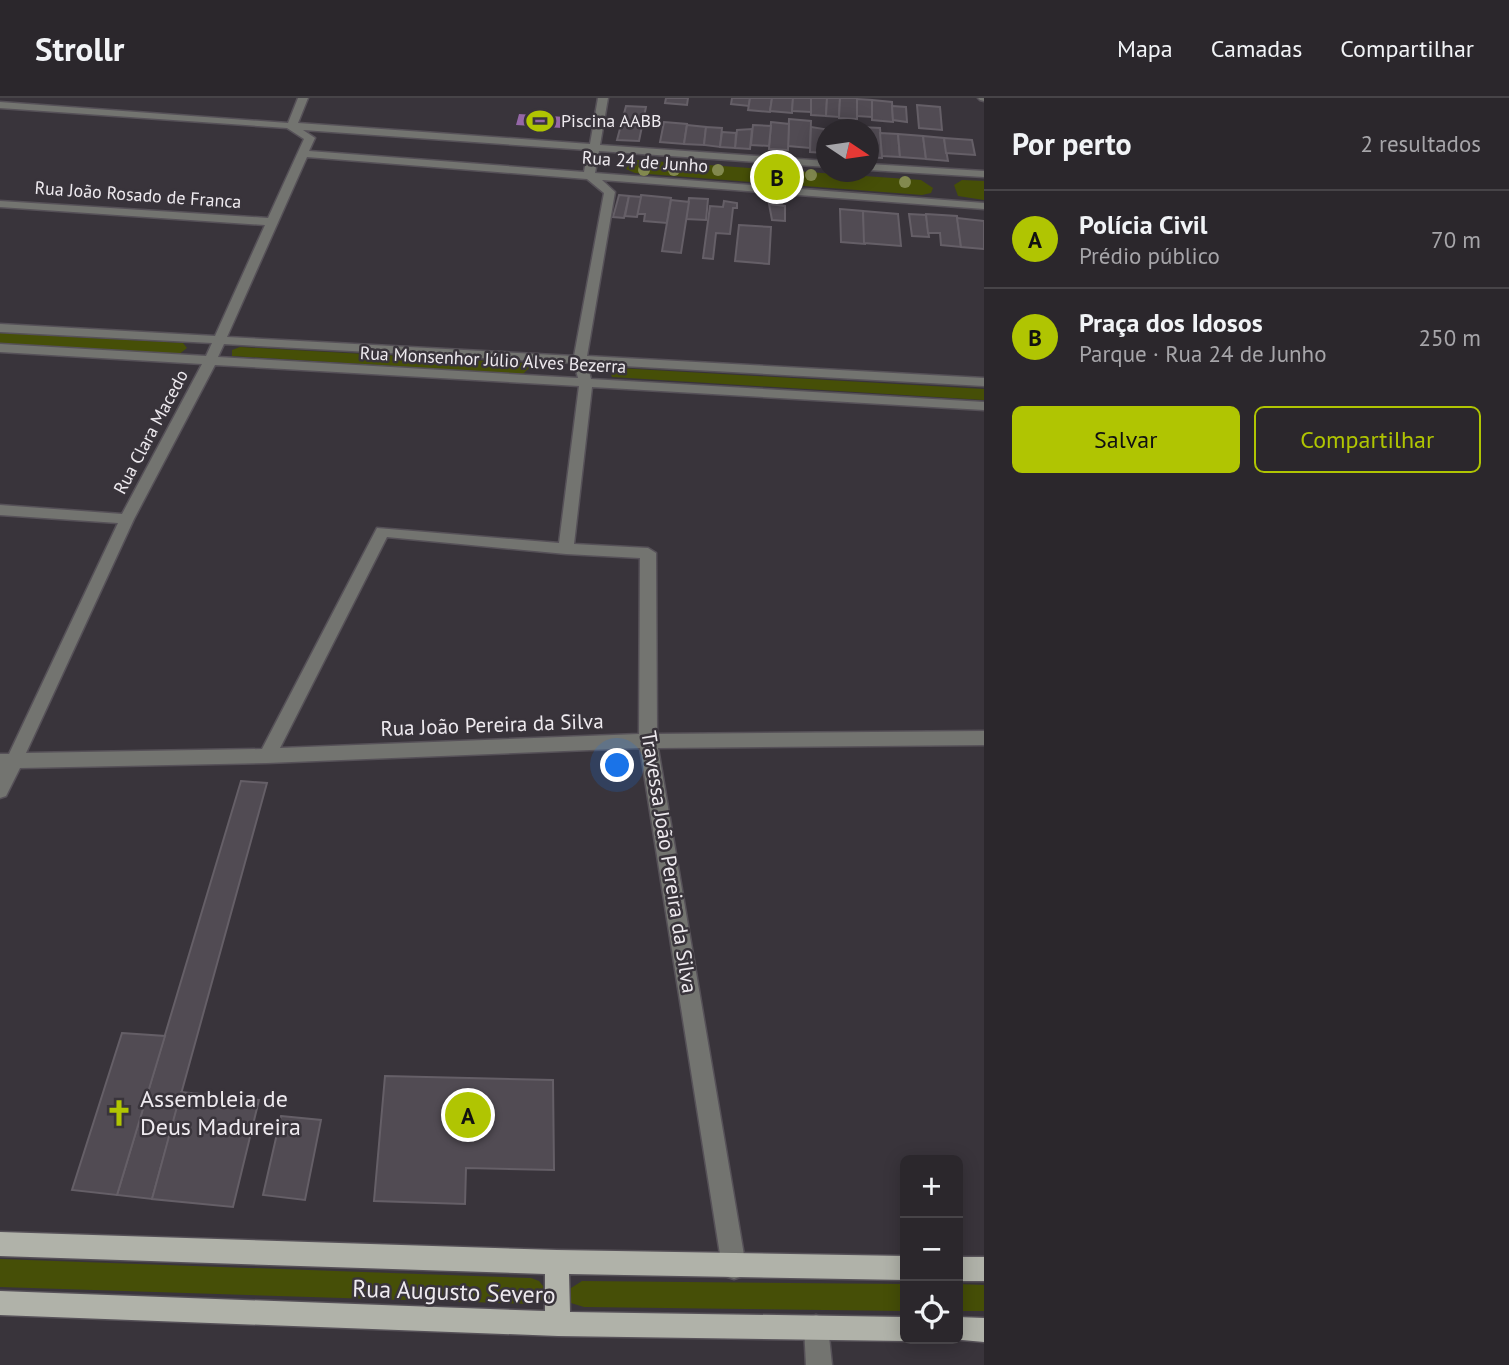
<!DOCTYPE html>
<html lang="pt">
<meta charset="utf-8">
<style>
:root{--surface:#2b272c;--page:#332f34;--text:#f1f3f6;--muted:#a6a5a9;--line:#474448;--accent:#b0c502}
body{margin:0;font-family:"PT Sans",sans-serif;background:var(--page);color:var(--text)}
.controls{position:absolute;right:21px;bottom:21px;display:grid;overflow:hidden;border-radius:10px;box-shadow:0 4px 18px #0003}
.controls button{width:63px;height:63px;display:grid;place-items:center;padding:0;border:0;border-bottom:2px solid var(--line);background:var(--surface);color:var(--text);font:35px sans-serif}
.compass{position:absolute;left:816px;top:21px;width:63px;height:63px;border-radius:50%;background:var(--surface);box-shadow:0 4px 18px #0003;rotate:103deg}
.you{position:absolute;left:618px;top:668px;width:24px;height:24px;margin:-18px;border:5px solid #fff;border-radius:50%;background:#1a73e8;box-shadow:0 0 0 10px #1a73e833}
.badge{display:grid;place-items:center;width:46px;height:46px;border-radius:50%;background:var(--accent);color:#111;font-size:23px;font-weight:700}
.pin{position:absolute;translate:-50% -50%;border:4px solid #fff;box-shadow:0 2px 7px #0006}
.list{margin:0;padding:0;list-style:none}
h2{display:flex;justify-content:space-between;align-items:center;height:91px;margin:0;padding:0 28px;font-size:30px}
h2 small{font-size:23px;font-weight:400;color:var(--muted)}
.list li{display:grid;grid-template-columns:46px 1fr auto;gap:21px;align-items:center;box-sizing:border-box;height:98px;padding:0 28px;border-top:2px solid var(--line)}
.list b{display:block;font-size:26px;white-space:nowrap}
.list p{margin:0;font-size:23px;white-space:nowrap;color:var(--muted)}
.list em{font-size:23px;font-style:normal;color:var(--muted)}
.actions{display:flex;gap:14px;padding:21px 28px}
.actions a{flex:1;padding:16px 0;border:2px solid var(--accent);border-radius:10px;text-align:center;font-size:24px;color:var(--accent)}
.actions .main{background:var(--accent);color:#111}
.icon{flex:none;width:38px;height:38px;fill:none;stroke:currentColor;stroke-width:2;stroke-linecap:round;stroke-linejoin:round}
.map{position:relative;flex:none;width:984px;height:1267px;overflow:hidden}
header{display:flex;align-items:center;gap:42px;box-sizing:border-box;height:98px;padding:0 35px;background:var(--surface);border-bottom:2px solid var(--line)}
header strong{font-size:33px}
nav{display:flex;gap:38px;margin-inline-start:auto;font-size:24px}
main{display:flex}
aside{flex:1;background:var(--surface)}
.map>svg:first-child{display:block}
.green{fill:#464f07}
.water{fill:#9567a7}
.building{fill:#514b53;stroke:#655f67;stroke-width:2}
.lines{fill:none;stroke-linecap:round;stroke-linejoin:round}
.minor-casing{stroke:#565158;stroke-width:3}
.major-casing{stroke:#565158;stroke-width:3}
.minor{fill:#737470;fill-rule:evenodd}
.major{fill:#b0b2a9;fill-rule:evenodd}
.tree{fill:#82894f}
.labels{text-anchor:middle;stroke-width:5;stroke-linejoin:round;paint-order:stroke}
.far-poi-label{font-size:18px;fill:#eeeaef;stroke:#39343b;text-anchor:start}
.far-street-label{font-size:18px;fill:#eeeaef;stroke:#39343b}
.street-label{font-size:21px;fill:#eeeaef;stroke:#39343b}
.near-poi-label{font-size:24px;fill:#eeeaef;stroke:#39343b;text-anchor:start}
.near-street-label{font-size:24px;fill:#eeeaef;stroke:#39343b}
</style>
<header>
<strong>Strollr</strong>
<nav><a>Mapa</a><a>Camadas</a><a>Compartilhar</a></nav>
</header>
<main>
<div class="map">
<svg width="984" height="1267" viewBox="0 0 984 1267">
<rect width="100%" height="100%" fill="#39343b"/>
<g class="green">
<polygon points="638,62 921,82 933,90 931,95 922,97 635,75 626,71 631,63"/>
<polygon points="962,82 984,83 984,102 958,98 954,87"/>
<polygon points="0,235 183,245 187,250 178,257 0,246"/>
<polygon points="240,249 525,265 529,270 523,276 232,258 232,252"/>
<polygon points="618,270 984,291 984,302 612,279 610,274"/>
<polygon points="0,1161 531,1180 539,1183 543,1188 542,1202 530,1206 0,1189"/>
<polygon points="582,1183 905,1186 905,1213 584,1209 571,1205 571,1190"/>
<polygon points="958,1186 984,1187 984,1213 958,1213"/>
</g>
<polygon class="water" points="519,16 565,19 562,30 516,27"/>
<g class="building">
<polygon points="666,0 688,0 687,7 665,5"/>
<polygon points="732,0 750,0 749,8 731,6"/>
<polygon points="750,0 772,0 770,14 748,12"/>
<polygon points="772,0 793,0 792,15 770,13"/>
<polygon points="793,0 811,0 811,14 792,13"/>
<polygon points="811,0 827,0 826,18 811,17"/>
<polygon points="827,0 840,0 839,19 826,18"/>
<polygon points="840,0 857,0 857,21 839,20"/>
<polygon points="857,1 872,2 872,19 857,18"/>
<polygon points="872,2 892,4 893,24 872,22"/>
<polygon points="917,7 940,9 942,32 919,30"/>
<polygon points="626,8 646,9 639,43 617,42"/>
<polygon points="892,8 906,9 907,24 893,22"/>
<polygon points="789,21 811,23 810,50 788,48"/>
<polygon points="664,24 687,26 684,46 660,44"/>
<polygon points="771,24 789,26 788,52 769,51"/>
<polygon points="687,27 706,29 704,47 684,46"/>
<polygon points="753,27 771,28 769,48 751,47"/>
<polygon points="706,29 722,30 720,49 704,47"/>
<polygon points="811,29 824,31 824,55 810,54"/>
<polygon points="859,29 880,30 882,60 869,59 869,32 860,32"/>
<polygon points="752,31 750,51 735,50 737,32"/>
<polygon points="722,34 736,35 735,50 720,49"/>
<polygon points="880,35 898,36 900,59 882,58"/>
<polygon points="898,36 923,38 926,61 900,59"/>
<polygon points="923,38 944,40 948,63 926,61"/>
<polygon points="944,40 972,42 975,57 946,55"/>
<polygon points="619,97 629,98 624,120 613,119"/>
<polygon points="641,97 671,100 667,125 644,123 645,116 637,116"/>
<polygon points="629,98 641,99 637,119 625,118"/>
<polygon points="689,100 708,101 706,122 686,121"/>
<polygon points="671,102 689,104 681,155 662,153"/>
<polygon points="724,103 737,105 737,110 733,110 730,136 716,135 713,161 703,160 710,108 723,109"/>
<polygon points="769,106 785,108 785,123 772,122"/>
<polygon points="840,111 863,113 865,146 841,144"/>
<polygon points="863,113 898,116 901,148 864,145"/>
<polygon points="909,116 926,117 929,139 912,138"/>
<polygon points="926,116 957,118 961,149 941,147 940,135 928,135"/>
<polygon points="957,120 984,123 984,151 961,149"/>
<polygon points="739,127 771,129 769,166 735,163"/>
<polygon points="241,683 267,685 152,1101 117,1097"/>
<polygon points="122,935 165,938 117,1097 72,1092"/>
<polygon points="385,978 553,982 554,1072 466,1070 465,1106 374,1103"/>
<polygon points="181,994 259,1002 233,1109 152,1101"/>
<polygon points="281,1018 321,1022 305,1102 263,1097"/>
</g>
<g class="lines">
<defs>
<g id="minor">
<path d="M298 0H308L298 25 590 46 598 0H608L600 47 827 63V69L599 53 595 75 984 105V111L602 82 615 94 587 258 984 280V288L587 266 591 281 984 304V312L592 289 574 446 648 450 656 455 657 636 984 633V647L658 650 746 1169 743 1178 734 1181 725 1178 722 1169 640 650 267 665 20 670 6 698 0 700V656H9L118 425 0 417V407L122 416 202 266 0 254V246L206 258 212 245 0 234V226L215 238 265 127 0 109V103L268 120 304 41 287 30 0 10V4L288 25ZM303 32 588 52 584 74 309 53 315 40ZM307 59 587 81 604 95 574 258 227 239ZM224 246 574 265 578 280 218 259ZM215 267 579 288 559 445 377 430 262 651 26 655 134 421ZM387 439 566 456 640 460 639 636 280 650Z"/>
<polygon points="978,0 984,0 984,3 980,2"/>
<polygon points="869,66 984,73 984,79 869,72"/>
<polygon points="816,1217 825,1220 828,1229 832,1267 806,1267 804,1229 807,1220"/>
</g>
<g id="major">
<polygon points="0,1134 557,1152 905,1158 905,1182 569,1176 570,1214 905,1219 905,1241 912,1241 905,1243 558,1238 0,1217 0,1193 545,1213 545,1176 0,1158"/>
<rect x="958" y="1159" width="26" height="24"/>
<polygon points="958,1219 984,1220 984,1244 951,1241 958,1241"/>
</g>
</defs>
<use href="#minor" class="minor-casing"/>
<use href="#major" class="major-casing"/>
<use href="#minor" class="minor"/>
<use href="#major" class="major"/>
</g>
<g class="tree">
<circle cx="644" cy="72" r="6"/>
<circle cx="674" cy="72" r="6"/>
<circle cx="718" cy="72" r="6"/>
<circle cx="811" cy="77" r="6"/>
<circle cx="905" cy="84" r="6"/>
</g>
<defs>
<symbol id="stadium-bare" viewBox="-9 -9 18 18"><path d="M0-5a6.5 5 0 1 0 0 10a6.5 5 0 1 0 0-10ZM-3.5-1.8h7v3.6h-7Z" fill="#b0c502" stroke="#39343b" stroke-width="2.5" paint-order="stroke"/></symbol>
<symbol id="church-bare" viewBox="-9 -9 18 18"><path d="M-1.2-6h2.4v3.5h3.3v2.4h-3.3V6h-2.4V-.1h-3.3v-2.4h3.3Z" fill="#b0c502" stroke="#39343b" stroke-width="2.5" paint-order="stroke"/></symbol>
</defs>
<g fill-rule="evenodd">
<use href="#stadium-bare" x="521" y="4" width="38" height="38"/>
<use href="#church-bare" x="100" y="996" width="38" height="38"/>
</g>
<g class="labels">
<g class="far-poi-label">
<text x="561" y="29">Piscina AABB</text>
</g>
<g class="far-street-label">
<text transform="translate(645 64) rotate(4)" y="6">Rua 24 de Junho</text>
<text transform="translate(138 97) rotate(4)" y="6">Rua João Rosado de Franca</text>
<text transform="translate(493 262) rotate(3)" y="6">Rua Monsenhor Júlio Alves Bezerra</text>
<text transform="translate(151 334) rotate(-62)" y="6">Rua Clara Macedo</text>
</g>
<g class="street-label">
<text transform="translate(492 627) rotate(-2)" y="7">Rua João Pereira da Silva</text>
<text transform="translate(669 764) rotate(81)" y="7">Travessa João Pereira da Silva</text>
</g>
<g class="near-poi-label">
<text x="140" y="1009">Assembleia de<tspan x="140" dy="28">Deus Madureira</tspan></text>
</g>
<g class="near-street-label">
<text transform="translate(454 1194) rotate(2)" y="8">Rua Augusto Severo</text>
</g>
</g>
</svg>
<div class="controls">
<button>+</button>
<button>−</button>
<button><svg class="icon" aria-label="locate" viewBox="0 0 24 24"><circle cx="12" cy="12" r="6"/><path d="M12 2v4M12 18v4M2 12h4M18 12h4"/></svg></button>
</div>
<svg class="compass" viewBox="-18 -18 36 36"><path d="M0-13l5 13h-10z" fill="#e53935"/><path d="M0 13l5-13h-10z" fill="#a6a5a9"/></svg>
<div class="you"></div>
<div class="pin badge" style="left:468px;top:1017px">A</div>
<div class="pin badge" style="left:777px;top:79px">B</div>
</div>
<aside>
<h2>Por perto<small>2 resultados</small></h2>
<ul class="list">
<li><span class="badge">A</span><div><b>Polícia Civil</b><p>Prédio público</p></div><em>70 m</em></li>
<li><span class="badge">B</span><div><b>Praça dos Idosos</b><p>Parque · Rua 24 de Junho</p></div><em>250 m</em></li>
</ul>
<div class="actions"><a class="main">Salvar</a><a>Compartilhar</a></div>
</aside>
</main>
